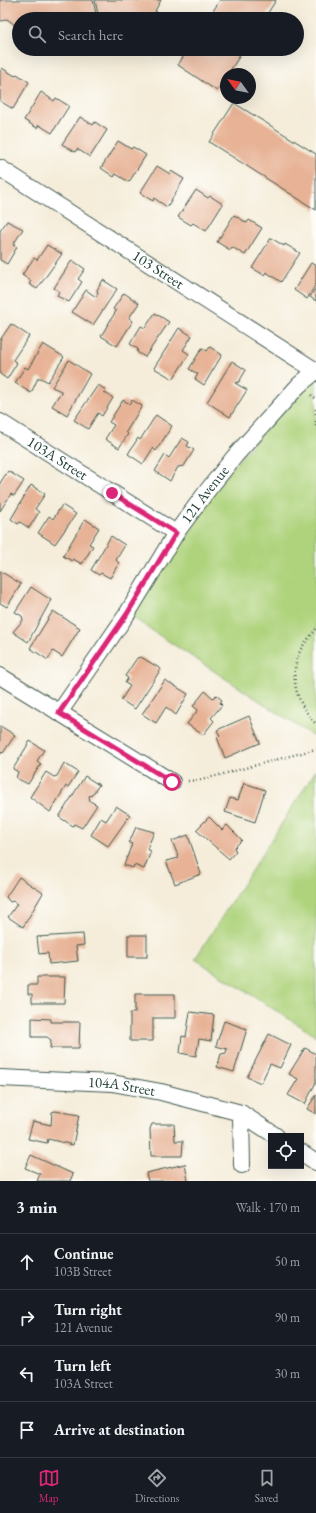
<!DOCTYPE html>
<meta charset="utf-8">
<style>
:root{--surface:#171b24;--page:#20242c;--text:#f1f3f6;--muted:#9ea1a6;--line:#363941;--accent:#db2777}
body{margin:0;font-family:"EB Garamond",serif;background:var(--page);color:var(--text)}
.controls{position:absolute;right:12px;bottom:12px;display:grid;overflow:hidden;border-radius:0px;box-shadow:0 4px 16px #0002}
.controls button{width:36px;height:36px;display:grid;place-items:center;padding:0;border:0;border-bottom:1px solid var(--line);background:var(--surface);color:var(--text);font:20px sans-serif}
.compass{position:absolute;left:220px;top:68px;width:36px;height:36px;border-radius:50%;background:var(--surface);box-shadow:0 4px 16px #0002;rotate:303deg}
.stop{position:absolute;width:12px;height:12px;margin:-9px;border:3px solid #db2777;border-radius:50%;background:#fff}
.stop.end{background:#db2777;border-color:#fff;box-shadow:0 1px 4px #0008}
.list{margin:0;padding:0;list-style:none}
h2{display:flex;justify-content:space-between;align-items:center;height:52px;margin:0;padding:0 16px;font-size:17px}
h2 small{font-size:13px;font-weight:400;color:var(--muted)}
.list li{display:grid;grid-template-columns:26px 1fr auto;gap:12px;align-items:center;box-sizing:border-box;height:56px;padding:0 16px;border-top:1px solid var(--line)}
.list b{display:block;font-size:15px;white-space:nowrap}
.list p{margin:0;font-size:13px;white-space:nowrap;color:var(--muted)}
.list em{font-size:13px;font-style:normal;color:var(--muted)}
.icon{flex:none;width:22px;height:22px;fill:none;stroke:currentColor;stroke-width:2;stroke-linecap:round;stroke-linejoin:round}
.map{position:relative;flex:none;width:316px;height:1181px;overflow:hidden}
.search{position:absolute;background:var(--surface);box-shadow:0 4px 16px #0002;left:12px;right:12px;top:12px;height:44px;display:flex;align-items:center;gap:10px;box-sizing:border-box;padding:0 14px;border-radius:22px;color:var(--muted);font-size:15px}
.sheet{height:276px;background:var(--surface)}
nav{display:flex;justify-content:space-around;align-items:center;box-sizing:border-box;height:56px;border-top:1px solid var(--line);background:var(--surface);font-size:11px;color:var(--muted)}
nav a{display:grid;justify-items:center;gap:2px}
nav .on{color:var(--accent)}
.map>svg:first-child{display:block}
.green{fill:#aed37c;stroke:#668858}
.building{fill:#e7b295}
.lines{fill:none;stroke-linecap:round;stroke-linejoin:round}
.street-casing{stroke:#3f574d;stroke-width:18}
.path{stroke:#3f574d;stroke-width:2.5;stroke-dasharray:1 3;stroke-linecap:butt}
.street{stroke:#fff;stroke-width:16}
.route{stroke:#db2777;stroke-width:5}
.labels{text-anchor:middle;stroke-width:3;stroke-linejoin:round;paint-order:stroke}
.street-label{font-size:15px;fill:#1f3d34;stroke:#fdfcf7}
</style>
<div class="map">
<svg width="316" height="1181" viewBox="0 0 316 1181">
<rect width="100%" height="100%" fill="#fdfcf7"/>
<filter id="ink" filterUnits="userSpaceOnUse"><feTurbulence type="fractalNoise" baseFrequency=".025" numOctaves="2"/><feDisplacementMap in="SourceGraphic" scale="8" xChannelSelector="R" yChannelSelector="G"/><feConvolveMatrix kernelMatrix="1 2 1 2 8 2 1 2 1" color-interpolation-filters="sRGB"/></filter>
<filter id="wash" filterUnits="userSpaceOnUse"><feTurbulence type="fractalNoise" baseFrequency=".012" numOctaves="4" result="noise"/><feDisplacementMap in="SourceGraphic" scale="16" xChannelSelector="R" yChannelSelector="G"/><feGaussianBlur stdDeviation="0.9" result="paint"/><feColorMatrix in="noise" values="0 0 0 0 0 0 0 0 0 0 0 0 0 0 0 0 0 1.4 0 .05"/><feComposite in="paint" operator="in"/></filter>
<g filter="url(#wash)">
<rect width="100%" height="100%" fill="#f5edda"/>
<g class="green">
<polygon points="316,371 316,738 127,614 176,533"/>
<polygon points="316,770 316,1036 195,959"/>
</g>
<g id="blocks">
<g class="building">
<polygon points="0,0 93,0 97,19 19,19 19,28 7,19 2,21 0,20"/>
<polygon points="95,0 161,0 155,11 157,12 153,19 99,19"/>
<polygon points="220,0 276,0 264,19 208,19"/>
<polygon points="188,49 244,49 228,74 226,74 226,77 217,91 178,65"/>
<polygon points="2,68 15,76 17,74 29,82 13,109 0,101 0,72"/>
<polygon points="41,92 54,101 56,98 69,106 52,133 39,125 37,128 24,120"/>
<polygon points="234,103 316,154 316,210 209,142"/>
<polygon points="80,117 93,125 95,122 107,130 90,157 77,149 75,152 62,144"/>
<polygon points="118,141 131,149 133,147 146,155 129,182 116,174 114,177 101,168"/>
<polygon points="157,166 170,174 171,171 184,179 167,207 154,198 153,201 140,193"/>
<polygon points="196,190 208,198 210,196 223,204 206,231 193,223 191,225 178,217"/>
<polygon points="234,215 247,223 249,220 262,228 245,255 232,247 230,250 217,242"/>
<polygon points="7,221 23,229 13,245 17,247 7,264 0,260 0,231"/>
<polygon points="271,238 284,246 285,244 300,253 281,282 266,272 264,275 252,268"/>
<polygon points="47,245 62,254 37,289 29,284 31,281 22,275 34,258 37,260"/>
<polygon points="72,260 85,269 78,279 82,282 69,302 57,296 59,291 54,288"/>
<polygon points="311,263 316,266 316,284 307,299 294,290"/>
<polygon points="103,280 117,289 93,325 72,312 86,290 96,297 98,293 97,290"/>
<polygon points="316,288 316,301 310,297"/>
<polygon points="124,293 139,303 129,318 133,321 117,346 101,336 116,311 113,309"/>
<polygon points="155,313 169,322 145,357 137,352 138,349 130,344 141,326 145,328"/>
<polygon points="11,324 29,336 13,360 17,363 7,379 0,374 0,340"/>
<polygon points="179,328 192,336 183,350 189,354 173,379 154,368"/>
<polygon points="43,344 64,357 48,382 41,378 38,378 31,393 15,383 25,367 28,369"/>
<polygon points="210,347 222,355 204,385 195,379 198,374 189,369 202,348 207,351"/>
<polygon points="69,360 90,374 67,415 52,406 59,395 62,394 61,391 52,387"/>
<polygon points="232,361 246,370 239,382 235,383 247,390 230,417 207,402"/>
<polygon points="98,385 106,390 104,392 113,398 102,416 98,413 88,429 74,420"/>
<polygon points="123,400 130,404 132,400 142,406 126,432 128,434 119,448 105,439 114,425 109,422"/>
<polygon points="156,415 172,426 156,451 153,448 143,464 128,454 138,438 140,440"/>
<polygon points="182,438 189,442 187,446 194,450 184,466 178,467 170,481 155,471 165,455 169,458"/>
<polygon points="8,471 24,481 14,496 11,494 0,511 0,483"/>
<polygon points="31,485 45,494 35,509 39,512 29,528 20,522 18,524 11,519"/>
<polygon points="62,505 76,514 55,544 38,533 49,516 53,519"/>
<polygon points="85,519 99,528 89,544 93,546 82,564 73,559 72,561 63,556"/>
<polygon points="111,536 125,545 116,560 119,563 110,578 101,573 99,575 91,570"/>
<polygon points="0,571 21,584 7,607 0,603"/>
<polygon points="31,587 51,600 28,642 13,632 23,620 22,616 15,612"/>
<polygon points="53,611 80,628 62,657 53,651 48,660 30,648"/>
<polygon points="141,657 161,669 135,709 121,700 130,686 125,683 128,678 125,676 137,658"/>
<polygon points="165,680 188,694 176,715 166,707 156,723 142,714"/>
<polygon points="205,691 213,698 216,695 222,700 220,703 222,705 211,718 214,721 203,735 187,724 198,710 193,706"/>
<polygon points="249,716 260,743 225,758 217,737 220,736 217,730"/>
<polygon points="0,726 15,735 3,753 2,752 0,755"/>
<polygon points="30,741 44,750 37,761 41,764 28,784 16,778 18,772 13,769"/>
<polygon points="64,763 78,772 68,787 66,786 50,812 30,797 46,772 54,777 57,776"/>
<polygon points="85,776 99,785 92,795 89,796 90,801 97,805 82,828 74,824 73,826 59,817"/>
<polygon points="244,783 265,790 255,822 225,812 230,798 238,800"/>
<polygon points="116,806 130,815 108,846 91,835 101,818 106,821"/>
<polygon points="209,817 222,830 227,825 242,840 234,848 236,851 229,859 196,830"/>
<polygon points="136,827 154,832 147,849 151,851 144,869 134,865 133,868 124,865 132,844 129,843"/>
<polygon points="188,835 201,874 175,884 166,861 179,858 172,841"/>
<polygon points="19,877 43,893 23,927 8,917 17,904 13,901 10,902 6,897"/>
<polygon points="83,934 84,945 76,946 78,961 49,964 48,953 39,954 37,937"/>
<rect x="128" y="935" width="19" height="22"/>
<polygon points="37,977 65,977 64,1003 32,1003 32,994 28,994 28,985 37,985"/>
<polygon points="135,994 175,994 175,1018 153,1018 153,1041 130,1041 130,1013 135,1013"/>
<polygon points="190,1012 214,1015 211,1041 199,1039 196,1056 180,1053 182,1036 186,1037"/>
<polygon points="32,1018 51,1019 51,1022 80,1022 79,1048 50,1048 51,1040 47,1037 32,1037"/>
<polygon points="224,1021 247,1029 234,1072 217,1067 221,1054 226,1053 227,1049 216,1046"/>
<polygon points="269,1034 291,1045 280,1068 270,1064 261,1083 247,1077"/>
<polygon points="305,1048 316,1054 316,1082 305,1104 288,1095 298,1079 289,1074"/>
<polygon points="316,1095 316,1114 307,1109"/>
<polygon points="55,1111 79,1115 73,1145 48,1139 47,1143 28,1139 33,1121 51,1125 52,1112"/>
<polygon points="152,1124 174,1124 175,1141 183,1141 182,1156 151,1156 150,1129"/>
<polygon points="31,1155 73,1174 70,1181 37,1181 40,1174 25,1168"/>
<polygon points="185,1164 188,1181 148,1181 146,1173"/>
</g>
</g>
</g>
<g filter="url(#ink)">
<use href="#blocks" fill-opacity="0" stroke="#3f574d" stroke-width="1"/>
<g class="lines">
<defs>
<g id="street">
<path id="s1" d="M0 168 316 371"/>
<path id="s2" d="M0 422 176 533"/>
<polyline points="0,676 172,782"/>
<path id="s3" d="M59 713 127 614 176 533 207 491 235 456 299 385 316 371"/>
<path id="s4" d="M0 1078 112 1083 161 1092 241 1113 276 1136"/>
<polyline points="241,1113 242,1165"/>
<polyline points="301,1152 316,1162"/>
</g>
</defs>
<use href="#street" class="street-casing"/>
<g class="path">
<polyline points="311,395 316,399"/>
<polyline points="316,409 316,426"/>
<path d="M316 629C311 636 304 643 300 651 288 678 297 704 316 724"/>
<polyline points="188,781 201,780 316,749"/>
</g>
<use href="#street" class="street"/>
</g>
</g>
<g class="lines" filter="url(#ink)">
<polyline class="route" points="112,493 176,533 127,614 59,713 172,782"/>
</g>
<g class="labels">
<g class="street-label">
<text dy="5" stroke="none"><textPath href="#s1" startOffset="188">103 Street</textPath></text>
<text dy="5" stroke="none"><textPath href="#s2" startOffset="68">103A Street</textPath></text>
<text dy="5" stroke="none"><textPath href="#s3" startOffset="263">121 Avenue</textPath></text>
<text dy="5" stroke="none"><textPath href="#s4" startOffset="122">104A Street</textPath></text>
</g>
</g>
</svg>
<div class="controls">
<button><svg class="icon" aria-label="locate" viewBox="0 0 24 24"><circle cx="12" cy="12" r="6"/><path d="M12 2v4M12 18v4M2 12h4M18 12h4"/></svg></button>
</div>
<svg class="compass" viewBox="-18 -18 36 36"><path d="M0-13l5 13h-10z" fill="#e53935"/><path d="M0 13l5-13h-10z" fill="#9ea1a6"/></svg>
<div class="stop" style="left:172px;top:782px"></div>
<div class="stop end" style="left:112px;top:493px"></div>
<div class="search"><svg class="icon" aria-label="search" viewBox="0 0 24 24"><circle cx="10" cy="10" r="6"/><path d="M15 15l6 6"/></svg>Search here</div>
</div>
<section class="sheet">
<h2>3 min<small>Walk · 170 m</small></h2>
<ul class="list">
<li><svg class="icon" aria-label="ahead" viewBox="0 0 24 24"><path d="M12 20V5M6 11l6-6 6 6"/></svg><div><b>Continue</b><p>103B Street</p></div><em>50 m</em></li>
<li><svg class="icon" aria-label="right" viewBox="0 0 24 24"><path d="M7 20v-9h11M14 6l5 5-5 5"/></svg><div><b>Turn right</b><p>121 Avenue</p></div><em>90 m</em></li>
<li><svg class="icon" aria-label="left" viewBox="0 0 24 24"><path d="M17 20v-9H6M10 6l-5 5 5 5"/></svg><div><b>Turn left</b><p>103A Street</p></div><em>30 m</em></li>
<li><svg class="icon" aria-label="arrive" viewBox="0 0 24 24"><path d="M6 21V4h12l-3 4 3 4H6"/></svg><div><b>Arrive at destination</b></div></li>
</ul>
</section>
<nav>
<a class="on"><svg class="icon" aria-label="map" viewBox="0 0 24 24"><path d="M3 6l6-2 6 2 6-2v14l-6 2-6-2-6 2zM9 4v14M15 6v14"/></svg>Map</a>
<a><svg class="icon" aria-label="directions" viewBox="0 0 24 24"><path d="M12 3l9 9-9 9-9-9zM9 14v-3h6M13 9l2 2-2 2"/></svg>Directions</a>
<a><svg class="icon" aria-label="saved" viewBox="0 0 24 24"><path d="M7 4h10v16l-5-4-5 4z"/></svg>Saved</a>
</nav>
